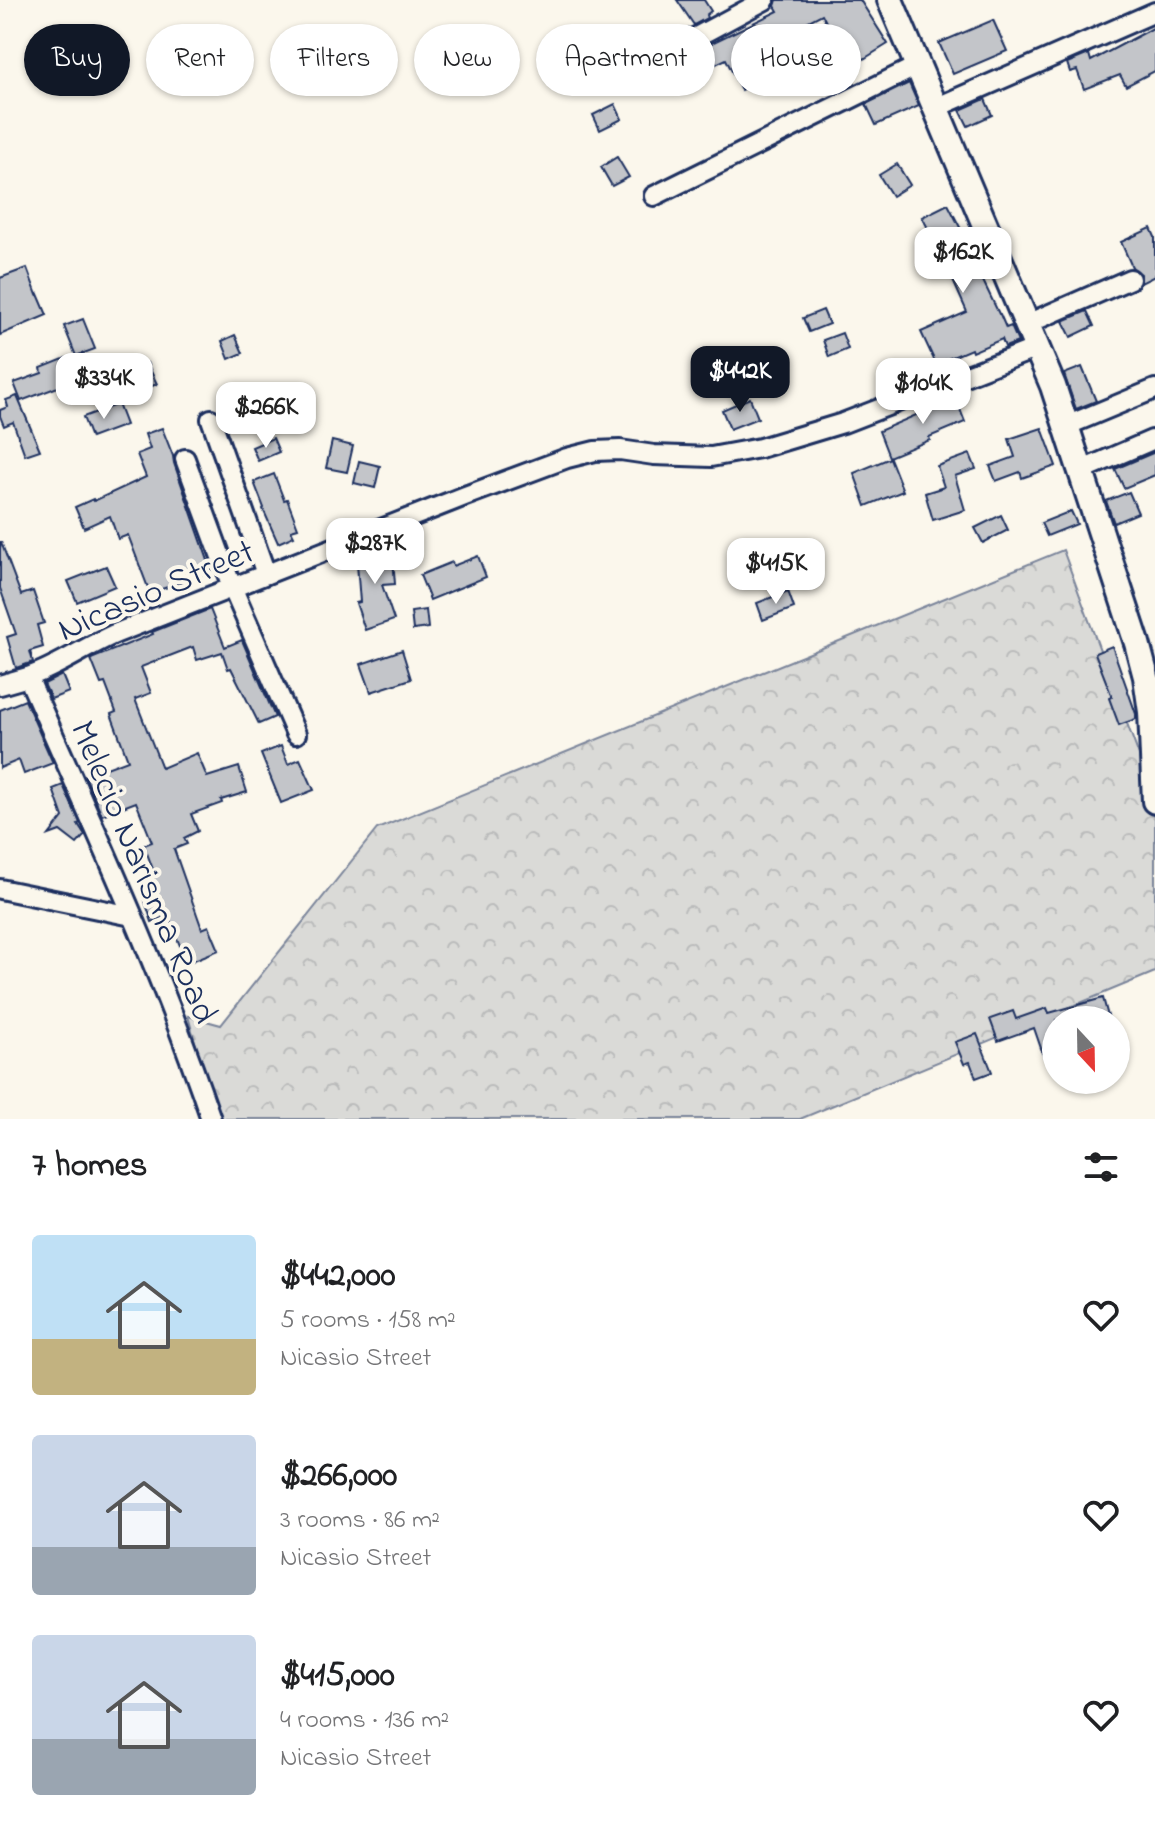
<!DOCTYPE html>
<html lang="en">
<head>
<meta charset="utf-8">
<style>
  :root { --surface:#fff; --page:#f2f2f2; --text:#202124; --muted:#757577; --accent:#111827 }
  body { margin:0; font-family:"Indie Flower",sans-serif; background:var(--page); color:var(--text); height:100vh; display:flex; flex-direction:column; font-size:30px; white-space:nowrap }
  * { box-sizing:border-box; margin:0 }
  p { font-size:26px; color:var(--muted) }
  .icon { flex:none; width:44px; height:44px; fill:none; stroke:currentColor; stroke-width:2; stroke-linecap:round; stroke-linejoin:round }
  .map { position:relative; height:1119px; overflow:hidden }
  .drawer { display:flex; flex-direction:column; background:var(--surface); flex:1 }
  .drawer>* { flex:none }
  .guide { position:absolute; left:24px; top:24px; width:1108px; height:72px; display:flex; gap:16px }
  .needle { width:52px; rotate:158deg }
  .controls { position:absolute; left:1042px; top:1006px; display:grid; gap:16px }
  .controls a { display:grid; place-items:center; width:88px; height:88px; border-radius:50%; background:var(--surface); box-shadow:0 2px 6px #0004; font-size:40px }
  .price { position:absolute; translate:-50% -68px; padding:0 18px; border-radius:16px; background:#fff; color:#222; font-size:26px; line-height:52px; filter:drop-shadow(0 2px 4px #0008) }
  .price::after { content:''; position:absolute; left:50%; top:48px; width:24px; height:18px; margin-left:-12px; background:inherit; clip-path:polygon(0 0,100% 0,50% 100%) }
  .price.active { background:var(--accent); color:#fff }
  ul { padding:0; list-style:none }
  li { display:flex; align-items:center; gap:24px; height:200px; padding:0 32px }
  li span { display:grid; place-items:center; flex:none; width:224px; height:160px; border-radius:8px; color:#555 }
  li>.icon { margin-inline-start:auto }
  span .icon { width:96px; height:96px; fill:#fffc; stroke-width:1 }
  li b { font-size:34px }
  h2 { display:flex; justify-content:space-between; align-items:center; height:96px; padding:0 32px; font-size:34px }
  .pill { padding:0 28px; border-radius:36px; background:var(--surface); box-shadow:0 2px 6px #0004; font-size:28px; line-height:72px }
  .pill.active { background:var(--accent); color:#fff }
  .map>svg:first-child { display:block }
  .forest { fill:url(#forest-crowns); stroke:#7a849a; stroke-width:2 }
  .building { fill:#c3c5c9; stroke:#1b2f5e; stroke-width:2 }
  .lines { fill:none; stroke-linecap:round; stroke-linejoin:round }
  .street-casing { stroke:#1b2f5e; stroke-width:24 }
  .secondary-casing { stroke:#1b2f5e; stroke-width:30 }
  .street { stroke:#fbf7ec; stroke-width:18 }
  .secondary { stroke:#fbf7ec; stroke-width:24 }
  .labels { text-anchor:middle; stroke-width:8; stroke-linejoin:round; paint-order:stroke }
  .street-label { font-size:36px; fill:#1b2f5e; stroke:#fbf7ec }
</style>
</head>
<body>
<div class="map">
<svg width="1155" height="1119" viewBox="0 0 1155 1119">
  <defs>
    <pattern id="forest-crowns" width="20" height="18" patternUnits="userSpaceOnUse" patternTransform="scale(2)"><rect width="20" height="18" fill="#dadad7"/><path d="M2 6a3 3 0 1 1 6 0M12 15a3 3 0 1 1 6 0" fill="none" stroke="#babbbb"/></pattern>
  </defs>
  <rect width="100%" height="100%" fill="#fbf7ec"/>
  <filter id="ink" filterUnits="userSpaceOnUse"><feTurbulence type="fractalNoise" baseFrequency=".0125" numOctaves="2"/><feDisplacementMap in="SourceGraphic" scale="16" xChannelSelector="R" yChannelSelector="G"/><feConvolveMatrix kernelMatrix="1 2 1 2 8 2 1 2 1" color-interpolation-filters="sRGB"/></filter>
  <g filter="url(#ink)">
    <path class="forest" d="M1063,550L1155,799V972L800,1119H216L188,1016L221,1025L377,829Z"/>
    <g class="building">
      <path d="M677,0H704L711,11L706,15L707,18L694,25Z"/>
      <path d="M777,0H860L888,44L854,65L858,73L841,81L824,48L836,42L822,14L778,37L784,48L748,65L757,82L741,90L726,59L706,69L697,50L778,11L775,6Z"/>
      <path d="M993,20L1007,51L953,74L939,43Z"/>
      <path d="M1155,27V71L1126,86L1120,75L1084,89L1077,70L1070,72L1067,63L1089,54L1091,61Z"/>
      <path d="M592,42L600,62L582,69L574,49Z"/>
      <path d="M909,83L919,106L876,125L866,104Z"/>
      <path d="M985,99L992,115L968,126L960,110Z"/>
      <path d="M615,104L622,119L600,130L593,115Z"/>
      <path d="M617,157L629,177L612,186L601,167Z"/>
      <path d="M897,164L910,185L892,196L879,175Z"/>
      <path d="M948,204L965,237L972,233L981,254L972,258L999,314H1000L1006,328L1011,326L1018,342L1005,347L1002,339L972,352L971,349L936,364L921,332L967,312L939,249L922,217Z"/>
      <path d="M1151,228L1155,237V276L1141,283V274L1132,267L1121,242Z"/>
      <path d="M27,268L37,295L38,294L47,315L0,335V278Z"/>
      <path d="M823,310L829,324L809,332L803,318Z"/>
      <path d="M1087,311L1094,326L1071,337L1063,321Z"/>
      <path d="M83,319L95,349L76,356L64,326Z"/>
      <path d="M842,333L848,349L829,357L823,340Z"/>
      <path d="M235,335L243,353L229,359L222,341Z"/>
      <path d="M66,358L74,381L21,401L14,383L42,373L41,368Z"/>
      <path d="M147,363L157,384L138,392L129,372Z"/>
      <path d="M1082,367L1096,401L1076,409L1064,374Z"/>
      <path d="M954,394L965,422L929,437L930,440L889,457L879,431L921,413L919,407Z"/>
      <path d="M17,396L40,450L25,455L13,422L4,426L0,416V410L8,407L6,400Z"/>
      <path d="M750,398L758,418L730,429L722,410Z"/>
      <path d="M118,404L126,425L91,438L83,417Z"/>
      <path d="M162,428L173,456L174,463L212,572L150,593L128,535L118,539L110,516L84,528L75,507L93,499L94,501L146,477L137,454L150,449L145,434Z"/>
      <path d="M1042,428L1056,466L1022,478L1020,472L996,481L990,466L1015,457L1009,439Z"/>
      <path d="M273,438L279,452L258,461L252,447Z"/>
      <path d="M332,441L353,446L347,472L326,468Z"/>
      <path d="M1155,452V475L1124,488L1115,469Z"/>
      <path d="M970,454L976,469L955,476L965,510L933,520L925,493L944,487L937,466Z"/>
      <path d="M890,458L903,491L866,506L854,473Z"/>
      <path d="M359,461L380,466L375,488L354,483Z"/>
      <path d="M274,474L284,500L287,499L298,528L291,530L294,536L278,543L263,509L264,508L254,482Z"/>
      <path d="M1129,492L1138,513L1114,523L1106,501Z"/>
      <path d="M1071,511L1077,524L1047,536L1041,523Z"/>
      <path d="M1001,515L1008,530L983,543L975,528Z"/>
      <path d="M0,542H1L21,595L33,591L44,623L37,625L43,647L30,651L33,662L16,668L7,637L16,634L0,588Z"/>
      <path d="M392,545L395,584L382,585L394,620L365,630L356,603L360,602L357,564H364L363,549L369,547Z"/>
      <path d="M478,556L486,577L430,600L420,575L452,562L453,566Z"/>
      <path d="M106,566L115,586L77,602L68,581Z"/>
      <path d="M788,591L794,608L763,620L757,603Z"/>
      <path d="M210,609L225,647L242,640L275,717L259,724L231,668L228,669L222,652L197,660L193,647L190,648L141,667L151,693L135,699L162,768L197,753L207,777L239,767L247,792L221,800L222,803L191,814L198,831L184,838L187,844L174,849L202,929L209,926L219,950L187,963L168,916L152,922L143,895L144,894L139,881L155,875L144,845L152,842L136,802L102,815L85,776L128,760L111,714L116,712L105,683L101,684L91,659L153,634L152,632Z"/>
      <path d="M426,610L428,628L413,630L411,612Z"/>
      <path d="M1112,646L1136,714V719L1119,725L1109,698L1112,697L1095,653Z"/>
      <path d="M402,650L411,679L371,692L361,664Z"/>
      <path d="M62,675L69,692L51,699L44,684Z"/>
      <path d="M25,700L53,763L24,774L19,760L0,768V710Z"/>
      <path d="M281,746L288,764L300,759L314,790L281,803L261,754Z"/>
      <path d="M63,785L80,823L78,824L85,835L77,844L60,831L49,835L63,817L53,789Z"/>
      <path d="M1103,998L1109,1020H1056V1053L1044,1057L1034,1028L998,1041L990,1019L1013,1011L1016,1019L1047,1008L1049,1013Z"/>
      <path d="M977,1034L992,1072L976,1078L970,1062L964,1064L955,1042Z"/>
    </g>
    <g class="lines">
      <defs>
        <g id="street">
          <path d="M646,64L765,0"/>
          <path d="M935,108L1155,12"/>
          <path d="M654,196L917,66"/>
          <path d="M1027,324L1130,279"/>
          <path d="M211,419L266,574"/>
          <path d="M1066,426L1155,389"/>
          <path d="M185,459L232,587L296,734"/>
          <path d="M1080,471L1152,440"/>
          <path d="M28,677C60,666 86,646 117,633L465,496L567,458L595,451L620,450L654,455L711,457L760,448L843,423L1037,348"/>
          <path d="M0,685L28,677C92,823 160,968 211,1119"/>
          <path d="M0,889L132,916"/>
        </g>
        <path id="secondary" d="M890,0L1053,386L1137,643L1146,677L1151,712L1155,801"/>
      </defs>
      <use href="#street" class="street-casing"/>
      <use href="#secondary" class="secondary-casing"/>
      <use href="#street" class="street"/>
      <use href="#secondary" class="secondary"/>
    </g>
  </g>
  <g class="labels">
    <g class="street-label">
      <text transform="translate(155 588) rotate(-23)" y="13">Nicasio Street</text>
      <text transform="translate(146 871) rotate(67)" y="13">Melecio Narisma Road</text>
    </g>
  </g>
</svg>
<div class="controls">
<a><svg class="needle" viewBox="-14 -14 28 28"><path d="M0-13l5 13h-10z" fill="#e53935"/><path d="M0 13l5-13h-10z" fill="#757577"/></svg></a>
</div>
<b class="price" style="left:963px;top:295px">$162K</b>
<b class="price active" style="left:740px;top:414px">$442K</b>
<b class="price" style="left:104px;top:421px">$334K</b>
<b class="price" style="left:923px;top:426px">$104K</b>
<b class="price" style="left:266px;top:450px">$266K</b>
<b class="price" style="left:375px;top:586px">$287K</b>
<b class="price" style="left:776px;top:606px">$415K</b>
<div class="guide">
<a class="pill active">Buy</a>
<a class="pill">Rent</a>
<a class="pill">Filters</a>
<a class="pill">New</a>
<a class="pill">Apartment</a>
<a class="pill">House</a>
</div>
</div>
<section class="drawer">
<h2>7 homes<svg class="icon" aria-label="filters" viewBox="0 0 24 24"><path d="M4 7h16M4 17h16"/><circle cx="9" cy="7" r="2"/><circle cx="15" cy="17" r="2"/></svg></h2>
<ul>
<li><span style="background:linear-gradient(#bfe0f5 65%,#c2b280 0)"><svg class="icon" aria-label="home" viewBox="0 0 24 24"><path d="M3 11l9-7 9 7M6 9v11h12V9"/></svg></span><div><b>$442,000</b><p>5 rooms · 158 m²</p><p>Nicasio Street</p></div><svg class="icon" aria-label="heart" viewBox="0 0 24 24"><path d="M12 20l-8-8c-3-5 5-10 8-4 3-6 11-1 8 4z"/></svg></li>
<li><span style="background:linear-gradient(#c9d6e8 70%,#9aa5b1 0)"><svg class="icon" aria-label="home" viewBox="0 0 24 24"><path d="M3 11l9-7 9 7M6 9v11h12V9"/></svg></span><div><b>$266,000</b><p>3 rooms · 86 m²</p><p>Nicasio Street</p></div><svg class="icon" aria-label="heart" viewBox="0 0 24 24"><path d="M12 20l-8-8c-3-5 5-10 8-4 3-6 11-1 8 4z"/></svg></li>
<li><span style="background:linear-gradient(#c9d6e8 65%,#9aa5b1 0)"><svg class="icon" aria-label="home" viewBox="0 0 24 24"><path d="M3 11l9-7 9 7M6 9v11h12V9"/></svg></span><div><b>$415,000</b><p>4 rooms · 136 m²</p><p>Nicasio Street</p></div><svg class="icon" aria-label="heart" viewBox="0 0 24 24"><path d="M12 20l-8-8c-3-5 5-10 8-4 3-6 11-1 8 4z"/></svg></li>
</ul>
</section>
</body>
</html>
